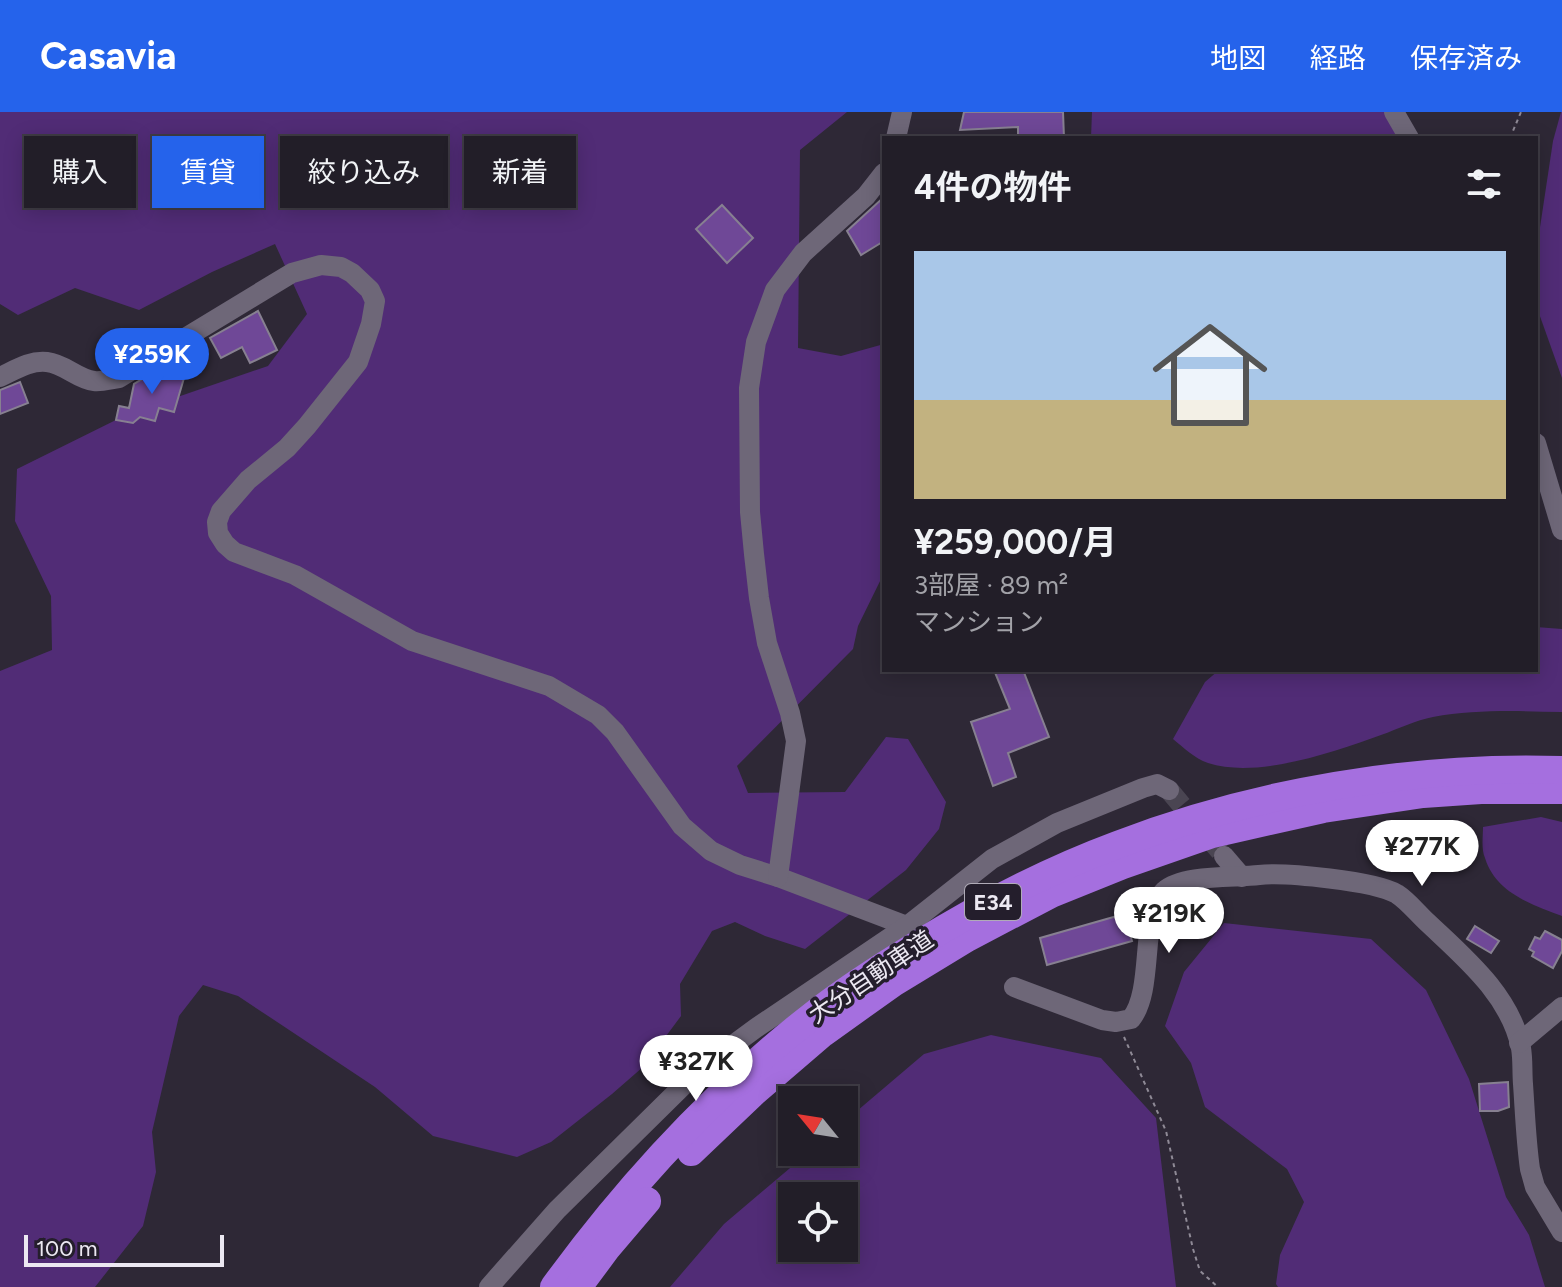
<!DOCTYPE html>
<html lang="ja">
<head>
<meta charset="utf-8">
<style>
  :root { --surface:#221e28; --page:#2e2b34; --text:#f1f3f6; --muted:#a2a2a8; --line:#3f3c45; --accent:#2563eb }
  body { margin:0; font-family:Figtree,"Noto Sans JP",sans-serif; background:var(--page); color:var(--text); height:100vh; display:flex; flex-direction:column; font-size:30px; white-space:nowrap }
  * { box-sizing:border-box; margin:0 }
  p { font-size:26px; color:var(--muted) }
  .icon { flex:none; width:44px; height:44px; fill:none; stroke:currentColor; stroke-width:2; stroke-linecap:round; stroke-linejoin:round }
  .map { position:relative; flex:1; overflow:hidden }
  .drawer { position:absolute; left:882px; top:24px; width:656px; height:536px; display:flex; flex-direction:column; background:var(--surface); border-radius:0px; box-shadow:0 4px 20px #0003,0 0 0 2px var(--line) }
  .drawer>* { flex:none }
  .guide { position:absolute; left:24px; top:24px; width:738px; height:72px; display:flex; gap:16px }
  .needle { width:52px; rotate:300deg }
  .buttons { position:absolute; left:778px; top:974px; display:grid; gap:16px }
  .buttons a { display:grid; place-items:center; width:80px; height:80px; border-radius:0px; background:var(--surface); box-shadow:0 4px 20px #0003,0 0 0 2px var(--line); font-size:40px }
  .scale { position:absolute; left:24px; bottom:20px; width:200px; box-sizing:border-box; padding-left:8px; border:4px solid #ece8f2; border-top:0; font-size:22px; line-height:28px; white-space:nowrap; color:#ece8f2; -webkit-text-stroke:6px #241e2c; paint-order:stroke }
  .price { position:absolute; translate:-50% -68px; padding:0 18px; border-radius:28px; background:#fff; color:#222; font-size:26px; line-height:52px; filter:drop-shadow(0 2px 4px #0008) }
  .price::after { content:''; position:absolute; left:50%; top:48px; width:24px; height:18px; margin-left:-12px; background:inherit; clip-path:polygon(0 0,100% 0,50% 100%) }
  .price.on { background:var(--accent); color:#fff }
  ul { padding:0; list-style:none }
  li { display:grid; align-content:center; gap:16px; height:424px; padding:0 32px }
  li+li { border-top:2px solid var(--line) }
  li span { display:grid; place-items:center; height:248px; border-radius:0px; color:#555 }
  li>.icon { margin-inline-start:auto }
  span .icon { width:144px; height:144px; fill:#fffc; stroke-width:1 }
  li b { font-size:34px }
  h2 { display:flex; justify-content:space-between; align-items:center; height:96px; padding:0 32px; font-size:34px }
  .chip { padding:0 28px; border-radius:0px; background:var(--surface); box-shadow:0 4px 20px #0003,0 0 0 2px var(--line); font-size:28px; line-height:72px }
  .chip.on { background:var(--accent); color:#fff }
  header { display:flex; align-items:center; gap:48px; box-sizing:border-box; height:112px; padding:0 40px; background:var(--accent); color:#fff }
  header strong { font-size:38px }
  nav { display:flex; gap:44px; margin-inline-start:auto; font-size:28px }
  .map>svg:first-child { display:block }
  .green { fill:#512c76; fill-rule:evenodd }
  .building { fill:#6f4897; stroke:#878091; stroke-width:2 }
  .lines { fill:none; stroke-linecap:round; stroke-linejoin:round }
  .minor-tunnel { stroke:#4a4552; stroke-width:20; stroke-dasharray:20 10; stroke-linecap:butt }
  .path { stroke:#8f8a96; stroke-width:2; stroke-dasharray:4 4; stroke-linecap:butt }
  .minor { stroke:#6e6778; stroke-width:20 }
  .highway { stroke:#a56fdf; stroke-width:28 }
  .labels { text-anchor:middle; stroke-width:7; stroke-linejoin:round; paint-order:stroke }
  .shield { fill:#241e2c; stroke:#b0abb7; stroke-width:2 }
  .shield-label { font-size:22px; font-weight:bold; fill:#ece8f2 }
  .street-label { font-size:24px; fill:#ece8f2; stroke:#241e2c }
</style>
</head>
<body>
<header>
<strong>Casavia</strong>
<nav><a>地図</a><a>経路</a><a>保存済み</a></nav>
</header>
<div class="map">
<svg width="1562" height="1175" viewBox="0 0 1562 1175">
  <rect width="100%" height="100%" fill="#2e2836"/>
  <g class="green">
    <path d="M0,0H847L800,38L798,236L841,244L884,232V461L858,514L853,537L737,654L748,681L845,680L886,625L908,627L946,690L939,717L906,758L805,837L765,824L735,810L712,819L680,872L681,904L643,955L612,982L551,1030L517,1045L433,1024L375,975L238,884L203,873L179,904L152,1020L156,1060L143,1114L95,1175H0V559L52,538L51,484L15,409L17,357L128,302L268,254L307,202L275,132L212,160L139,198L75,176L18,203L0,192Z"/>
    <path d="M1092,0H1401L1394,26H1091Z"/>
    <path d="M1561,0H1562V266L1536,193V149L1539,122L1553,29Z"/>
    <path d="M1536,515L1562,517V600C1519,599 1476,597 1433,605C1416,608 1398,617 1381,623C1334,640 1257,667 1208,651C1194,646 1184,636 1173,627L1205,570L1219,558H1536Z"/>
    <path d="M1541,705L1562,710V804C1531,792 1496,781 1485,746C1481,737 1483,724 1483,715Z"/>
    <path d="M1224,811L1371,827L1426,878L1469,967L1506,1085L1529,1123L1545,1175H1278L1276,1172L1280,1143L1304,1090L1287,1057L1205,995L1191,951L1165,914L1184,860Z"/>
    <path d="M991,923L1101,946L1156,1006L1176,1175H670L724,1112L809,1040H844V1010L924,942ZM792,1084H844V1136H792Z"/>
  </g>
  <g class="building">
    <path d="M964,0H1063L1064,26H1018V15L960,18Z"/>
    <path d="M884,85V129L861,143L847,119Z"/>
    <path d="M722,93L753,126L727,151L696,117Z"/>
    <path d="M258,199L277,238L250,251L242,235L221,246L210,226Z"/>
    <path d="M169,251L172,254L165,261L184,266L174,300L159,296L155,309L140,305L133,311L116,308L119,294L129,296L134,272Z"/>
    <path d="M20,270L28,291L0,302V278Z"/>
    <path d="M994,558H1023L1049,625L1008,641L1016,665L993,674L971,610L1010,597Z"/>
    <path d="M1124,802L1132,829L1047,853L1040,826Z"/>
    <path d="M1475,814L1499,829L1491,841L1467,827Z"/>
    <path d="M1545,819L1562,828V839L1553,856L1532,844L1534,840L1529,837L1535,825L1540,827Z"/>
    <path d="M1508,970L1509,995L1498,999H1480L1479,972Z"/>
  </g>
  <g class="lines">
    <path class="minor-tunnel" d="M1169,678L1224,744"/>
    <g class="path">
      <path d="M1510,26L1521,0"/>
      <path d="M1124,925L1166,1019L1193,1137L1200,1159L1218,1175"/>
    </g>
    <g class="minor">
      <path d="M1394,0L1409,26"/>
      <path d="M896,26L902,0"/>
      <path d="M0,265C15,258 30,248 47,250C65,252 77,267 94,269C102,270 111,267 119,266L292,161L321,153L341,155L352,161L370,178L375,189L371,212L358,250L307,314L287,336L248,368L221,399L217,410L218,421L225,432L234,440L295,463L412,529L549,574L598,603L615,620L682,714L711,739L740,753L778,765L907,814"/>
      <path d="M1536,331L1562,418"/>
      <path d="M1224,744L1242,765"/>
      <path d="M778,765L796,629L790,601L767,531L759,486L754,442L750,400L749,276L756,230L775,178L803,141L866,84L884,61"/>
      <path d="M1014,875L1102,908L1116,910L1131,907C1155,878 1139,802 1164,779C1183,762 1234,766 1259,763C1285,760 1375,769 1397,782C1408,789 1418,802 1428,811C1465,846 1510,883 1521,936C1523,947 1522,960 1523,972C1525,1000 1526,1029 1530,1057L1535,1075L1562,1120"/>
      <path d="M1519,931L1562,895"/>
      <path d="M489,1175L557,1098L699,958L756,916L907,814L992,747L1057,711L1143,676L1157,672L1169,678"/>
    </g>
    <g class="highway">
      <path d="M691,1040L752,982L823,921L893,871L967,826L1051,782L1123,753L1212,722L1323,697L1423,682L1481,678H1562"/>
      <path d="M554,1175C627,1075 713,981 812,904C845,878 881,855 917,833C980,794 1047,759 1117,733C1255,680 1414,653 1562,658"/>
      <path d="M578,1175L607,1136L647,1089"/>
    </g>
  </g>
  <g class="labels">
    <rect class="shield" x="965" y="772" width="56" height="36" rx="6"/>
    <g class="shield-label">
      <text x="993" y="798">E34</text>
    </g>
    <g class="street-label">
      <text transform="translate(871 865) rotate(-34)" y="8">大分自動車道</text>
    </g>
  </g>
</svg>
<div class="buttons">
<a><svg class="needle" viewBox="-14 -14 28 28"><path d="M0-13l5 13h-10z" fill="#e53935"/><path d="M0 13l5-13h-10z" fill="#a2a2a8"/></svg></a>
<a><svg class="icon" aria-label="locate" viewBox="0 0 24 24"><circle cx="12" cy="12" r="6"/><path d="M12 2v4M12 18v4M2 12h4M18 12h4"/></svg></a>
</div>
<div class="scale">100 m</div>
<b class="price on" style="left:152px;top:284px">¥259K</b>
<b class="price" style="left:1422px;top:776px">¥277K</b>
<b class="price" style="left:1169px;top:843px">¥219K</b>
<b class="price" style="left:696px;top:991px">¥327K</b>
<div class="guide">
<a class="chip">購入</a>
<a class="chip on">賃貸</a>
<a class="chip">絞り込み</a>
<a class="chip">新着</a>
</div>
<section class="drawer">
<h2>4件の物件<svg class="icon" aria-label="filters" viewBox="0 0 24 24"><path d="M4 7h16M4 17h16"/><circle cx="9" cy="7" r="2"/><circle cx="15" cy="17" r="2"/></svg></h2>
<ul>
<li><span style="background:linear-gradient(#a9c7e8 60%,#c2b280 0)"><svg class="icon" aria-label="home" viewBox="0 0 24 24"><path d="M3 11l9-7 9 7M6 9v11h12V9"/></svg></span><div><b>¥259,000/月</b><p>3部屋 · 89 m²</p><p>マンション</p></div></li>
</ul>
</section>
</div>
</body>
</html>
